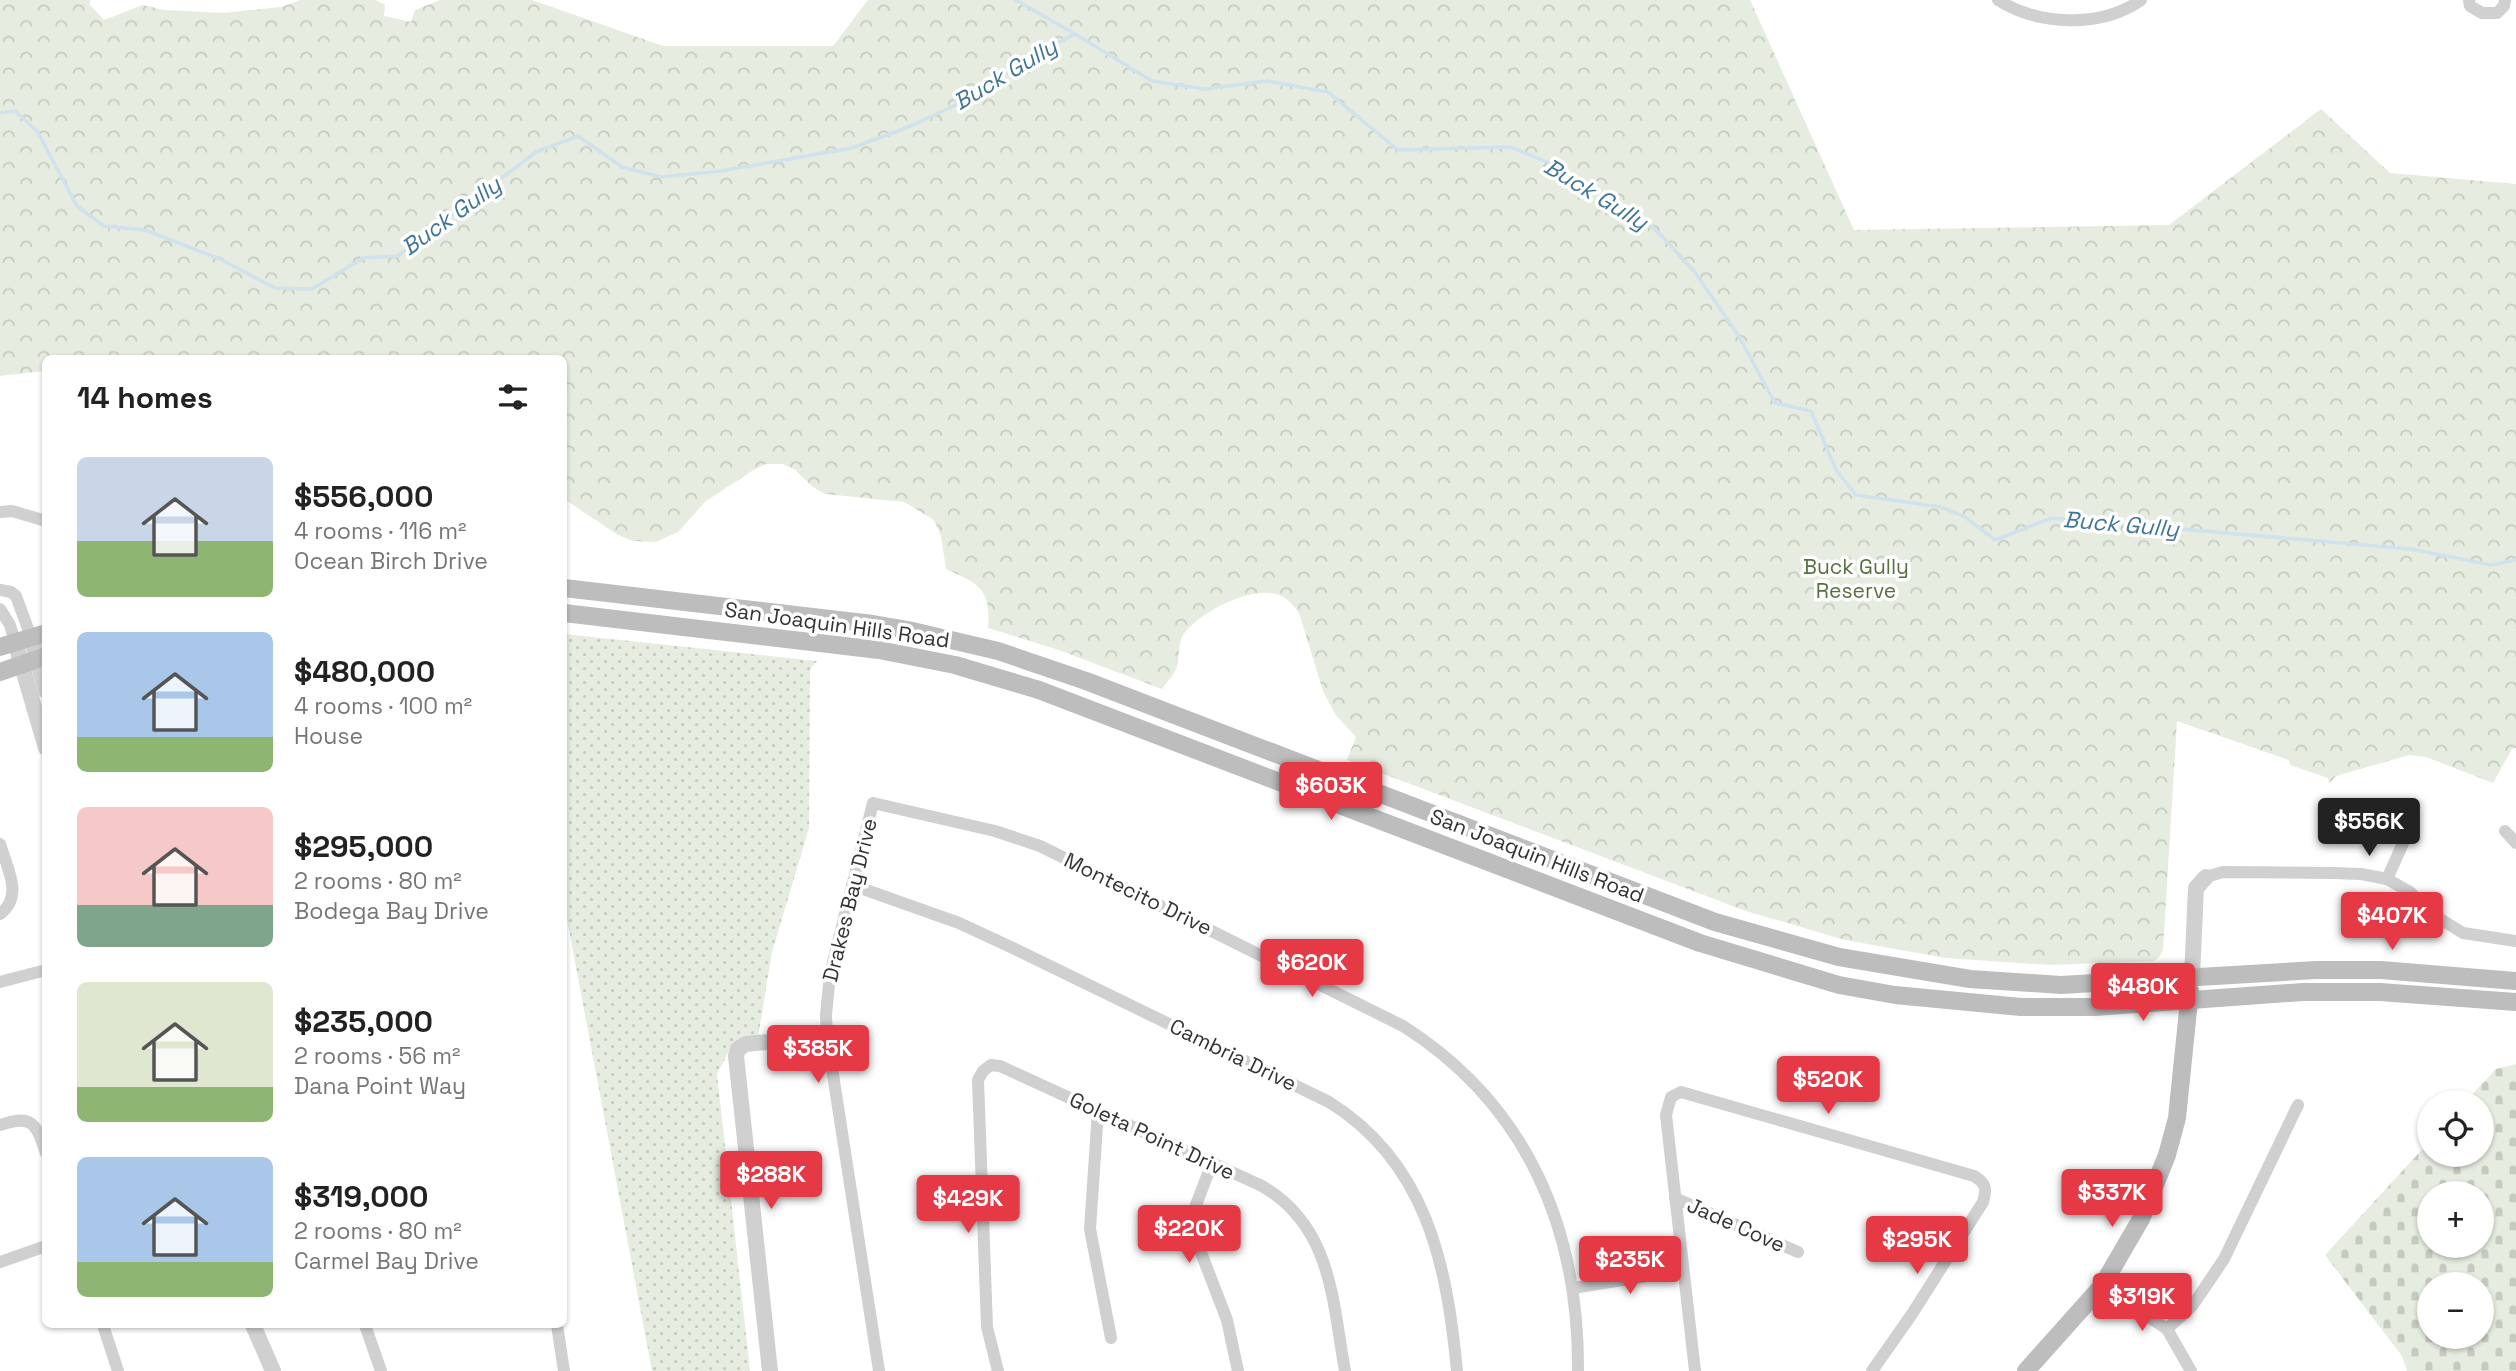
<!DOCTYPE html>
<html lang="en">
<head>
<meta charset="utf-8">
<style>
  :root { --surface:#fff; --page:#f6f6f6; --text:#222; --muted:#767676; --accent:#e63946 }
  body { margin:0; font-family:"Space Grotesk",sans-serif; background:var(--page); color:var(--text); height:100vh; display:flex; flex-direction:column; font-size:26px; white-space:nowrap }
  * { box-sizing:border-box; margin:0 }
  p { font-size:23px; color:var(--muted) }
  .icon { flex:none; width:38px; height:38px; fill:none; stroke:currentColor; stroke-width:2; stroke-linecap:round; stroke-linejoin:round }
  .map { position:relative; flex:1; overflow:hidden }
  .sheet { position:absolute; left:42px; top:355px; width:525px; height:973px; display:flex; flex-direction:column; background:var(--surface); border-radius:10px; box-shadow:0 2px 5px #0004 }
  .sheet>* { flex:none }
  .controls { position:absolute; left:2417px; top:1090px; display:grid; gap:14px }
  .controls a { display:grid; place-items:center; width:77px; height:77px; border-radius:50%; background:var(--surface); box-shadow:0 2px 5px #0004; font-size:35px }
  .price { position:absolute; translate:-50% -60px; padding:0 16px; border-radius:7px; background:var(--accent); color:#fff; font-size:23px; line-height:46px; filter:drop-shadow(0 2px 4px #0008) }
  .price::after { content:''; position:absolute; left:50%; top:42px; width:21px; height:16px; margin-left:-10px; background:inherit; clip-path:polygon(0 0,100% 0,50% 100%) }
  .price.current { background:#222; color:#fff }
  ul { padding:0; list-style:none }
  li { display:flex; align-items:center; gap:21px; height:175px; padding:0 35px }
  li span { display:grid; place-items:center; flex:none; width:196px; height:140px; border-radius:10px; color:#555 }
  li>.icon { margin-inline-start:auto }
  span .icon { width:84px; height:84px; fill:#fffc; stroke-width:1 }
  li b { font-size:30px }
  h2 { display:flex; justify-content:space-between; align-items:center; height:84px; padding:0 35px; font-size:30px }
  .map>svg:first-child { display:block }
  .grass { fill:url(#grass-dots) }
  .forest { fill:url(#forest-crowns) }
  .cemetery { fill:url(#cemetery-stones); fill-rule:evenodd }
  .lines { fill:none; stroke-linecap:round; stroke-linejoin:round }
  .stream { stroke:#cfe2ee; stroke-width:3.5 }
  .minor { stroke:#d0d0d0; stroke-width:12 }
  .tertiary { stroke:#d0d0d0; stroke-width:16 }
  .secondary { stroke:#bdbdbd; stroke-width:18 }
  .labels { text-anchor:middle; stroke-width:7; stroke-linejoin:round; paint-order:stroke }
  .park-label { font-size:21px; fill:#56703f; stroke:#fff }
  .street-label { font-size:21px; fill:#333; stroke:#fff }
  .water-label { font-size:23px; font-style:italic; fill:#3f7597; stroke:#fff }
</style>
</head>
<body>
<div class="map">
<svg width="2516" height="1371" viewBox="0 0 2516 1371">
  <defs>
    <pattern id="grass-dots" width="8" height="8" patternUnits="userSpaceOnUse" patternTransform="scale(1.75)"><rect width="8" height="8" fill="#e6ecdf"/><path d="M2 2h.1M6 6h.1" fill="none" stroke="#c6cbc0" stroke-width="1.8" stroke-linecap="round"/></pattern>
    <pattern id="forest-crowns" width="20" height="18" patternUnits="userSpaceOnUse" patternTransform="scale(1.75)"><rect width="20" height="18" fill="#e6ecdf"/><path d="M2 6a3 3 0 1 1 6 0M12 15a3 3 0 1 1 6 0" fill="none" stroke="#c6cbc0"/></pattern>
    <pattern id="cemetery-stones" width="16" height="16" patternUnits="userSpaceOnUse" patternTransform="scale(1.75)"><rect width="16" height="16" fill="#e6ecdf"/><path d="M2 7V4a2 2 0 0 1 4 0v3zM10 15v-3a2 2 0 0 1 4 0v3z" fill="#c6cbc0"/></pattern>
  </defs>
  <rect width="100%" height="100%" fill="#fff"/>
  <path class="grass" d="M564,634L817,661L810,669L809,828L772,952L758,1037L733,1043L717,1074L750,1371H652L564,903Z"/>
  <path class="forest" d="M0,0H90V5L104,20L143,5L164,10L223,13L281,7L301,0H375L385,5L384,16L411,22L415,10L440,0H532L663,46H833L868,0H1750L1854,230L2169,225L2321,109L2390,173L2516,184V748L2512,749L2493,783L2426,757L2409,755L2336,776L2329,784L2328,778L2290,765L2289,760L2177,721L2163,949L2160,956L2154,961L2049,965L1946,958L1845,940L1746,911L1347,760L1356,737L1335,714L1323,691L1299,613C1293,605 1288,598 1279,595C1252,585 1199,612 1183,635C1178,643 1180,657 1177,666C1175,674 1167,682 1162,689L1056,649L988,628C991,588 979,584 946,569L941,536L934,520L904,502L825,494L813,487L794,469L783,464H766L755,469L706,501L678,532L656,542L633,541L618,535L564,499V359H46L45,371L0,376Z"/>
  <path class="cemetery" d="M2516,1064V1371H2407L2402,1356L2325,1255L2429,1142V1155H2482V1102H2465L2496,1069ZM2429,1194H2482V1246H2429ZM2429,1284H2482V1337H2429Z"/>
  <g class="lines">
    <g class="stream">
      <path d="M1016,0L1075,34"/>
      <path d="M0,113L15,111L37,131L77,206L104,226L145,230L220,259L275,288L312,289L363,258L398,256L536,152L578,136L622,167L661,177L721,171L852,148L911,126L960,103L1035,54L1075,34L1152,81L1205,89L1267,81L1328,92L1398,150L1510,147L1552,164L1654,228L1694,271L1738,335L1775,403L1811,411L1836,470L1856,495L1941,507L1965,517L1995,540L2052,518L2411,549L2491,565L2516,560"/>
    </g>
    <g class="minor">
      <path d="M1998,0C2039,26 2101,28 2141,0"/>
      <path d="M2469,0L2470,6L2482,13H2497L2504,6L2505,0"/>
      <path d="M0,512L12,511L46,521"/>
      <path d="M0,590L11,592L16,596L31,637"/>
      <path d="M0,609L10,625L15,642"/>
      <path d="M2505,831L2516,843"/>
      <path d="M0,844C7,868 24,896 0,914"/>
      <path d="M2206,877L2223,872L2333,873L2361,874L2387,879L2410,892L2429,912L2463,933L2516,941"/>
      <path d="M2387,879L2408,832"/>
      <path d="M852,885L959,923L1015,949L1329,1102C1426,1162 1447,1264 1457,1371"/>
      <path d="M0,982L46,970"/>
      <path d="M1098,1111L1090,1229L1111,1338"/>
      <path d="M0,1125C32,1114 36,1123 46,1153"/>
      <path d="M1212,1163L1196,1205V1232L1200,1250L1227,1320L1238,1371"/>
      <path d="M1675,1198L1798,1252"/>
      <path d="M0,1262L46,1246"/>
      <path d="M2102,1286L2167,1329L2191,1371"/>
      <path d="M1573,1288L1683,1270"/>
      <path d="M103,1325L118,1371"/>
      <path d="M365,1325L381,1371"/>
      <path d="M557,1325L564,1371"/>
      <path d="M2167,1329L2193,1305L2224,1259L2298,1105"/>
      <path d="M879,1371L827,1036L826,1015L830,974L873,803L995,831L1040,846L1403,1026C1526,1104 1579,1227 1578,1371"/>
      <path d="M998,1371L987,1327L978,1080L983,1071L991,1065L1000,1066L1262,1186C1332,1227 1332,1299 1345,1371"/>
      <path d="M1695,1371L1666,1115L1671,1097L1681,1092L1974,1176C1986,1183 1987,1189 1983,1202L1912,1314L1872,1371"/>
    </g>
    <g class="tertiary">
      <path d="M31,637L46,691"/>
      <path d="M15,642L46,748"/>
      <path d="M2192,977L2196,888L2206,877"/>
      <path d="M253,1325L273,1371"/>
      <path d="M770,1371L736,1056L738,1049L746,1044L827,1036"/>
    </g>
    <g class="secondary">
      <path d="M564,588L873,624L908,630L998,651L1086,681L1715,922L1839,957L1970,979L2061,985L2316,970H2381L2516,981"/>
      <path d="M564,613L879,650L955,665L1039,690L1700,943L1839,985L1895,995L2021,1007H2095L2303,992H2380L2516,1002"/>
      <path d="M0,647L46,633"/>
      <path d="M0,672L46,656"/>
      <path d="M2026,1371L2102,1286L2141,1219L2167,1155L2177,1118L2190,991"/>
    </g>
  </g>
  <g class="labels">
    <g class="park-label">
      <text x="1856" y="574">Buck Gully<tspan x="1856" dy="24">Reserve</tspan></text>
    </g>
    <g class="street-label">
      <text transform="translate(837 625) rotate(8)" y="7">San Joaquin Hills Road</text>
      <text transform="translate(1537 856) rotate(21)" y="7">San Joaquin Hills Road</text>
      <text transform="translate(1138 894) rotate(26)" y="7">Montecito Drive</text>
      <text transform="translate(850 900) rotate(-76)" y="7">Drakes Bay Drive</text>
      <text transform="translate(1233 1055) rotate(26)" y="7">Cambria Drive</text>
      <text transform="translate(1152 1136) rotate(25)" y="7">Goleta Point Drive</text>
      <text transform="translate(1736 1225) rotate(24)" y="7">Jade Cove</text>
    </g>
    <g class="water-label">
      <text transform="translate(1005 74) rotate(-31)" y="8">Buck Gully</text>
      <text transform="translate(1596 194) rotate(31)" y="8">Buck Gully</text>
      <text transform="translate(451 216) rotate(-36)" y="8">Buck Gully</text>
      <text transform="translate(2121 524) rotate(5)" y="8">Buck Gully</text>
    </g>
  </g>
</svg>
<div class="controls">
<a><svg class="icon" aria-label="locate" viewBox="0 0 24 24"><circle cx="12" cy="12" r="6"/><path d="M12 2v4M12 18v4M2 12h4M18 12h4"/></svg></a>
<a>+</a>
<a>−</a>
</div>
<b class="price" style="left:1331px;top:822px">$603K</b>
<b class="price current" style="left:2369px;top:858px">$556K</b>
<b class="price" style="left:2392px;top:952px">$407K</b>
<b class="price" style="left:1312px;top:999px">$620K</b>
<b class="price" style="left:2143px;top:1023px">$480K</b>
<b class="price" style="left:818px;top:1085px">$385K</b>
<b class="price" style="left:1828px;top:1116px">$520K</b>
<b class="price" style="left:771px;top:1211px">$288K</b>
<b class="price" style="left:2112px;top:1229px">$337K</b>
<b class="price" style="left:968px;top:1235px">$429K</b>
<b class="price" style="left:1189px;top:1265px">$220K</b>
<b class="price" style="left:1917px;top:1276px">$295K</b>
<b class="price" style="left:1630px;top:1296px">$235K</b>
<b class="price" style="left:2142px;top:1333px">$319K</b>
<section class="sheet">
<h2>14 homes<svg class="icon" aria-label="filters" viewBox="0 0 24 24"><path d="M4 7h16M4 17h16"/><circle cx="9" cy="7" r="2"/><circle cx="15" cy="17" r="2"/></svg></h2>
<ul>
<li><span style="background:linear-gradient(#c9d6e8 60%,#8fb573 0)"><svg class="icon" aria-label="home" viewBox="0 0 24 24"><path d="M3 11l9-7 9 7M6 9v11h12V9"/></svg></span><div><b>$556,000</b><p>4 rooms · 116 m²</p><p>Ocean Birch Drive</p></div></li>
<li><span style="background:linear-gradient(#a9c7e8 75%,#8fb573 0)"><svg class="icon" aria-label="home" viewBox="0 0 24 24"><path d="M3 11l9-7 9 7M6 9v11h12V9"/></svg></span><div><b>$480,000</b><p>4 rooms · 100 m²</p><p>House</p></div></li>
<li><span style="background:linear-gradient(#f6c9c9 70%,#7fa58c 0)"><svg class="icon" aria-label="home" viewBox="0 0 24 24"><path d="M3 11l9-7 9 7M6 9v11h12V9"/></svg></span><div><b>$295,000</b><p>2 rooms · 80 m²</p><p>Bodega Bay Drive</p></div></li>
<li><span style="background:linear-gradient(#dfe7d0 75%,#8fb573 0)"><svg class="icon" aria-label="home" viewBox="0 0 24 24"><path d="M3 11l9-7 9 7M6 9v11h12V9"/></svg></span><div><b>$235,000</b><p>2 rooms · 56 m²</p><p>Dana Point Way</p></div></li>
<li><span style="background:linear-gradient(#a9c7e8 75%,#8fb573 0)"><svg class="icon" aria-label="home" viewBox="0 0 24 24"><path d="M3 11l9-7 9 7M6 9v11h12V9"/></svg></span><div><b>$319,000</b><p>2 rooms · 80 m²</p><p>Carmel Bay Drive</p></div></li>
</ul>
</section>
</div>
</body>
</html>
